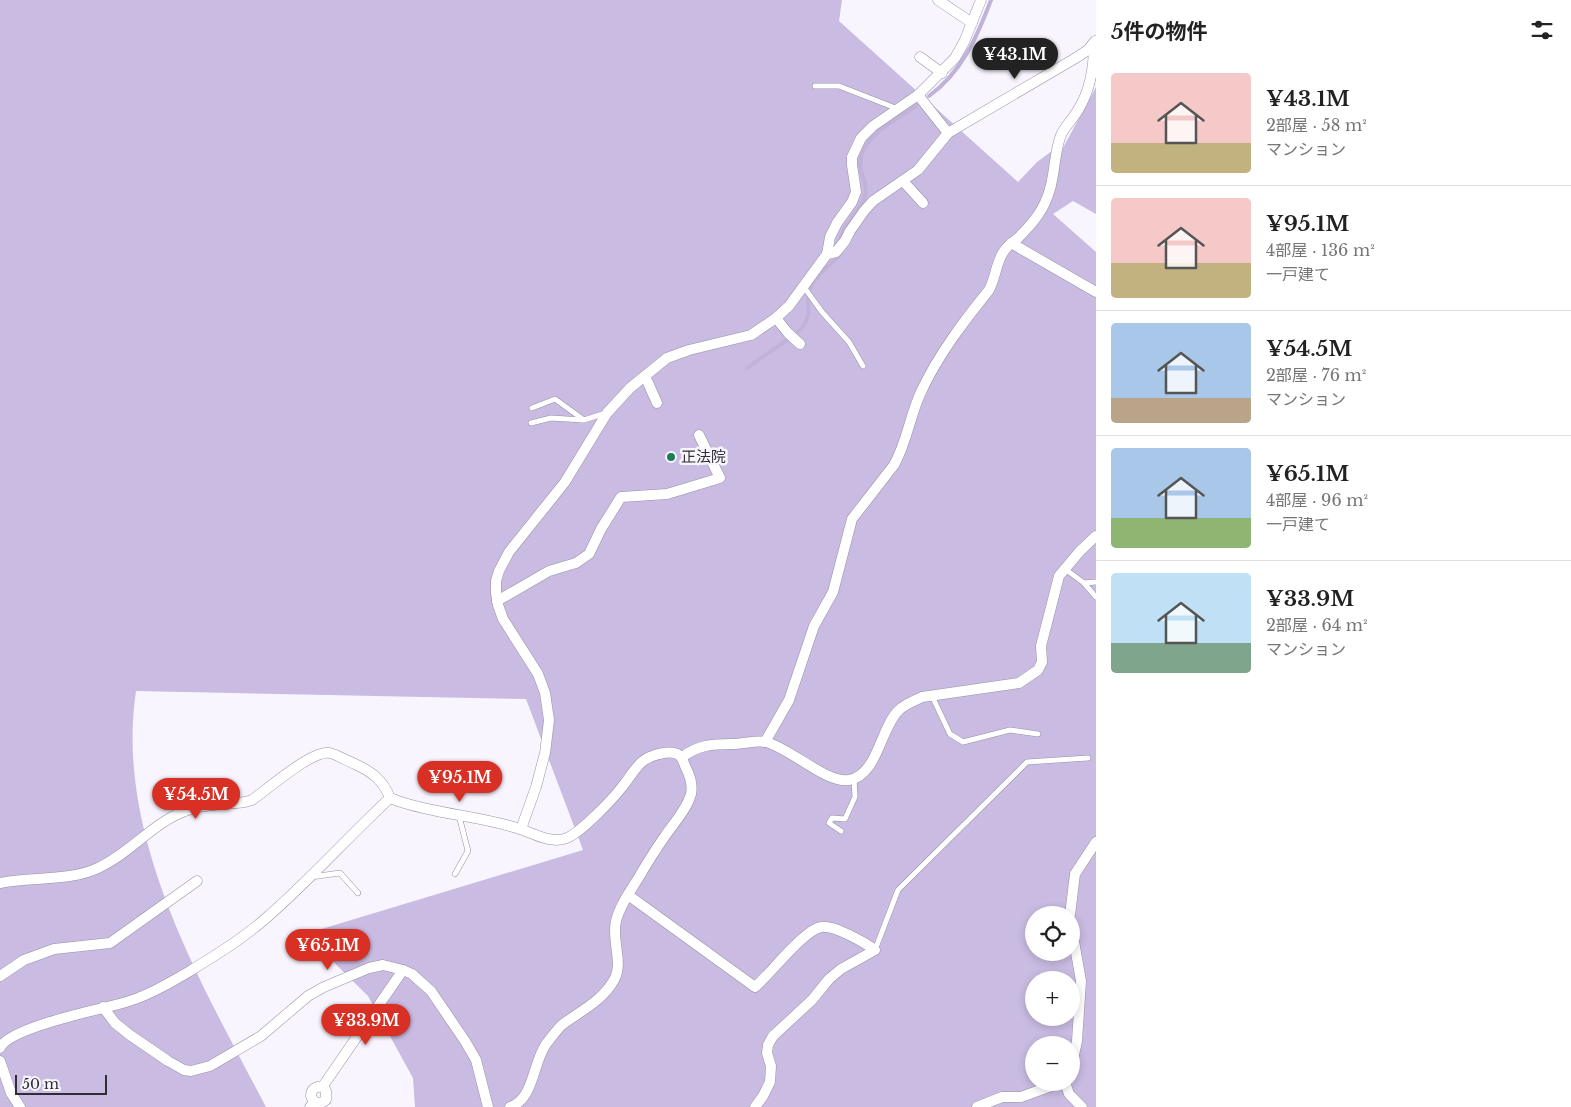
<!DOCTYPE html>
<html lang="ja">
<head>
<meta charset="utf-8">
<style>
  :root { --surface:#fff; --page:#f6f6f6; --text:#222; --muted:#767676; --line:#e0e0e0; --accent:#d93025 }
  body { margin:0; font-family:"Libre Baskerville","Noto Sans JP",serif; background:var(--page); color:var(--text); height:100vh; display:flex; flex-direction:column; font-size:19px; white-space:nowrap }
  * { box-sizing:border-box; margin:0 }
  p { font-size:16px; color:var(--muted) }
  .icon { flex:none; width:28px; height:28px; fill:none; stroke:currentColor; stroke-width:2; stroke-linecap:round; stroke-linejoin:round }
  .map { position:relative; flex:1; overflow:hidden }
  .details { display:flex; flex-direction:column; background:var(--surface); width:475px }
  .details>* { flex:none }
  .controls { position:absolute; left:1025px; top:906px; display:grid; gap:10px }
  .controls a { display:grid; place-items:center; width:55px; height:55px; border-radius:50%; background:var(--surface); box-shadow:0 2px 8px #0003; font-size:25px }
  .scale { position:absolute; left:15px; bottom:12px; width:92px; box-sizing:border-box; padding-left:5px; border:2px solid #302d35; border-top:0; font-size:14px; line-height:18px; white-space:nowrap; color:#302d35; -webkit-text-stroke:4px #f8f5fe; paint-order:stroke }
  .price { position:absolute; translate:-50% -42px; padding:0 11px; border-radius:18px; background:var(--accent); color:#fff; font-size:16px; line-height:32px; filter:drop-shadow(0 1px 2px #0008) }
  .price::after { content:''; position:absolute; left:50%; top:30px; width:15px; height:11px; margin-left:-8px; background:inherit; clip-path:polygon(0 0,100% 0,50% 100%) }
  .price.current { background:#222; color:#fff }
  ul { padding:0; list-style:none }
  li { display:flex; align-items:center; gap:15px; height:125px; padding:0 15px }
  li+li { border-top:1px solid var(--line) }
  li span { display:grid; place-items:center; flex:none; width:140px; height:100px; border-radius:5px; color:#555 }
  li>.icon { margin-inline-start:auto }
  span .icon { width:60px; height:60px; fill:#fffc; stroke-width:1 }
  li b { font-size:21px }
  h2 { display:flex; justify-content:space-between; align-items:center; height:60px; padding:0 15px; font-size:21px }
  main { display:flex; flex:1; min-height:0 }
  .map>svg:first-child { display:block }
  .forest { fill:#c9bbe2; fill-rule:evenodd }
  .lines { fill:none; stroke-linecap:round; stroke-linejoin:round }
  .stream { stroke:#c1b2d9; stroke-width:4 }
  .lane-casing { stroke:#9891a4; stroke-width:6 }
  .street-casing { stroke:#9891a4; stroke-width:11 }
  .lane { stroke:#fff; stroke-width:5 }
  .street { stroke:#fff; stroke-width:10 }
  .poi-dot { fill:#1d7e56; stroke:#f8f5fe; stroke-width:2 }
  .labels { text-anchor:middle; stroke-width:5; stroke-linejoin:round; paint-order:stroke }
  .poi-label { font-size:15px; fill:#302d35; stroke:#f8f5fe; text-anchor:start }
</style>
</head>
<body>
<main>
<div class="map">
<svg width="1096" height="1107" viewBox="0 0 1096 1107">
  <rect width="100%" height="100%" fill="#f8f5fe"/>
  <path class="forest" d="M0,0H842L839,21L1018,182L1037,162L1064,142L1058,157L1096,87V214L1073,201L1053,214L1096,252V1107H415L413,1078L368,996L305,934L583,850L526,699L136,691C114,836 201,983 266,1107H0ZM1034,915H1071V952H1034ZM1034,980H1071V1018H1034ZM1034,1045H1071V1082H1034Z"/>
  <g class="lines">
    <g class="stream">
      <path d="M929,96C962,72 977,37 991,0"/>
      <path d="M839,242C843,225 858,214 864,199C870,184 861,179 860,165C860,136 896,120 916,106"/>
      <path d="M795,334C819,315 801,304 812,284C819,273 831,264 840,255L841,251"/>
      <path d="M747,368L787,340"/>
    </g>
    <defs>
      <g id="lane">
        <path d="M815,86H839L898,109"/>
        <path d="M804,287L822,312L849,342L863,366"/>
        <path d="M532,408L555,399L584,420L606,413"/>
        <path d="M531,423L551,418L583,420"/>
        <path d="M1065,569L1084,583L1096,582"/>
        <path d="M1084,583L1096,597"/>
        <path d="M932,696L950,734L963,742L1010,730L1038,734"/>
        <path d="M841,831L829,823L832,818L845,819L855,797L854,778"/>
        <path d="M455,874L468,851L459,816"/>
        <path d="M311,877L340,873L358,893"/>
        <path d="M875,950L898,890L1027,762L1088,758"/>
      </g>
      <g id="street">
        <path d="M938,0L972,23"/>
        <path d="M920,57L942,73"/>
        <path d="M918,95L948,133"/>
        <path d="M903,181L923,203"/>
        <path d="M1011,243L1096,292"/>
        <path d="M827,254L836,252L845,241L850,231L864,211L873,201L918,170L948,133L1074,59L1088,50L1095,41"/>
        <path d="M776,318L788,333L800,344"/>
        <path d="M645,376L657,403"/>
        <path d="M497,601L549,571L576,563L589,554L601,529L621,497L667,494L720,478L699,435"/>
        <path d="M765,742L789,700L814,626L833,592L852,519L894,465C907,442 910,415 921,392C938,355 964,321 989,290C996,277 996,262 1004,251C1008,245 1013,242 1018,238C1030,226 1041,214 1047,198C1056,177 1053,155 1061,135C1065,126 1073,119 1078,110C1090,91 1094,66 1094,44"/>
        <path d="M682,757C699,745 711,744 732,744C743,744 756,740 766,742C790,748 827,784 849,780C878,775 880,728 899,710C905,704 914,701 922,697L1019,683L1038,670L1042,662L1041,646L1059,576L1080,551L1096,536"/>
        <path d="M521,829L536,787L545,753L549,720L545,693L538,674L503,619L498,605L496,593V581L499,571L509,552L565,482L607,413L630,388L667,358L689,350L751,335L776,318L789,306L827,254L830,237L837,223L852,202L856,192L852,165V157L861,138L873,126L918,95L955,58L964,42L981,0"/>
        <path d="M0,883C30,877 71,881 98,868C131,853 154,821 188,810C206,803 226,805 245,802L252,800C268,789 313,749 330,753C338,755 347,761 355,764C372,772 383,780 390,798L398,801C439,815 483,816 523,830C536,835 553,844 567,838C582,831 611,801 622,787C629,779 635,767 643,761C651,755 671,749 679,755C683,758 684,764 686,768C690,776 693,785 691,794C687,809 674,823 665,836C656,849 647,863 639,877C631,890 620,905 616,921C611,941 624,962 614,980C602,1001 582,1010 563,1024C557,1029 551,1038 546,1044C532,1065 534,1099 510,1107"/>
        <path d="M628,895L755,987C771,973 804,930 821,927C834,925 864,942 875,950L841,969L829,979L812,1000L773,1036L768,1045L767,1053L771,1066L770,1082L763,1096L755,1107"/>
        <path d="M1070,915L1075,874L1096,842"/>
        <path d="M1071,924L1081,981L1077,1041L1071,1069"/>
        <path d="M0,976L24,960L54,949L110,943L197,881"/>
        <path d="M103,1007L115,1023L130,1035L168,1061L184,1070L191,1071L210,1066L261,1036L308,996L324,987L369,968L383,965L403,970L412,974L431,991L465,1041L476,1060L488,1107"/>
        <path d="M0,1048C8,1028 96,1010 119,1004C144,998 168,984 190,971C216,955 242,939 265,919C309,881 348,837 390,798"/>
        <path d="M0,1061L11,1093L20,1107"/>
        <path d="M1065,1082L1069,1094L1082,1107"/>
        <path d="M314,1102L321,1103L326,1100V1091L323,1086"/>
        <path d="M310,1107L314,1102L311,1096C311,1088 316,1087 323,1086L403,970"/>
        <path d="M977,1107L1002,1097H1021L1062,1082"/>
      </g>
    </defs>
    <use href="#lane" class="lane-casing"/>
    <use href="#street" class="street-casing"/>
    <use href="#lane" class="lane"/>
    <use href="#street" class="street"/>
  </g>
  <circle class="poi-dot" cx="671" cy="457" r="5"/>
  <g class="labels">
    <g class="poi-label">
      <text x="681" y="462">正法院</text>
    </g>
  </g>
</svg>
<div class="controls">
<a><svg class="icon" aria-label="locate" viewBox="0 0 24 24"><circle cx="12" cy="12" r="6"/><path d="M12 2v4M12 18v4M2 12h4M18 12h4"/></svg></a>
<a>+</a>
<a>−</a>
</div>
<div class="scale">50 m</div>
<b class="price current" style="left:1015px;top:80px">¥43.1M</b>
<b class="price" style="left:460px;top:803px">¥95.1M</b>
<b class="price" style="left:196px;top:820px">¥54.5M</b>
<b class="price" style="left:328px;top:971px">¥65.1M</b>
<b class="price" style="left:366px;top:1046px">¥33.9M</b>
</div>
<section class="details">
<h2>5件の物件<svg class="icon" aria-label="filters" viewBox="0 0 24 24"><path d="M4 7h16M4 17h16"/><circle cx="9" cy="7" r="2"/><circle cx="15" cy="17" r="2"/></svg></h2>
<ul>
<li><span style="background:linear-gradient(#f6c9c9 70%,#c2b280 0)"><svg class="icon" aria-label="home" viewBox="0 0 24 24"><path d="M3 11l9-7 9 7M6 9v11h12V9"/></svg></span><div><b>¥43.1M</b><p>2部屋 · 58 m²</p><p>マンション</p></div></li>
<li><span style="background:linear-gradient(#f6c9c9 65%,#c2b280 0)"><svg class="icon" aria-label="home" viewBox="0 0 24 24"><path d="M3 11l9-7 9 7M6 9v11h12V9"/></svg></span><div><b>¥95.1M</b><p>4部屋 · 136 m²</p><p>一戸建て</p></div></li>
<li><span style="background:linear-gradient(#a9c7e8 75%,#b9a48a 0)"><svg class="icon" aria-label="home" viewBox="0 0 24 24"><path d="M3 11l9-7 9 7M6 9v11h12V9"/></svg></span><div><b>¥54.5M</b><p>2部屋 · 76 m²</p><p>マンション</p></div></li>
<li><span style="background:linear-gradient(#a9c7e8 70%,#8fb573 0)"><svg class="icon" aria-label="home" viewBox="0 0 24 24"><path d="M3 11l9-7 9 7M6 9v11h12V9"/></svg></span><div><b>¥65.1M</b><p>4部屋 · 96 m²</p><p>一戸建て</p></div></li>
<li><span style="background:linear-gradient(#bfe0f5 70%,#7fa58c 0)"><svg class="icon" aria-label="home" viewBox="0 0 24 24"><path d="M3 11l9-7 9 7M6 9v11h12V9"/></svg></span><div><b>¥33.9M</b><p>2部屋 · 64 m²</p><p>マンション</p></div></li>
</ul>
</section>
</main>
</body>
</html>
